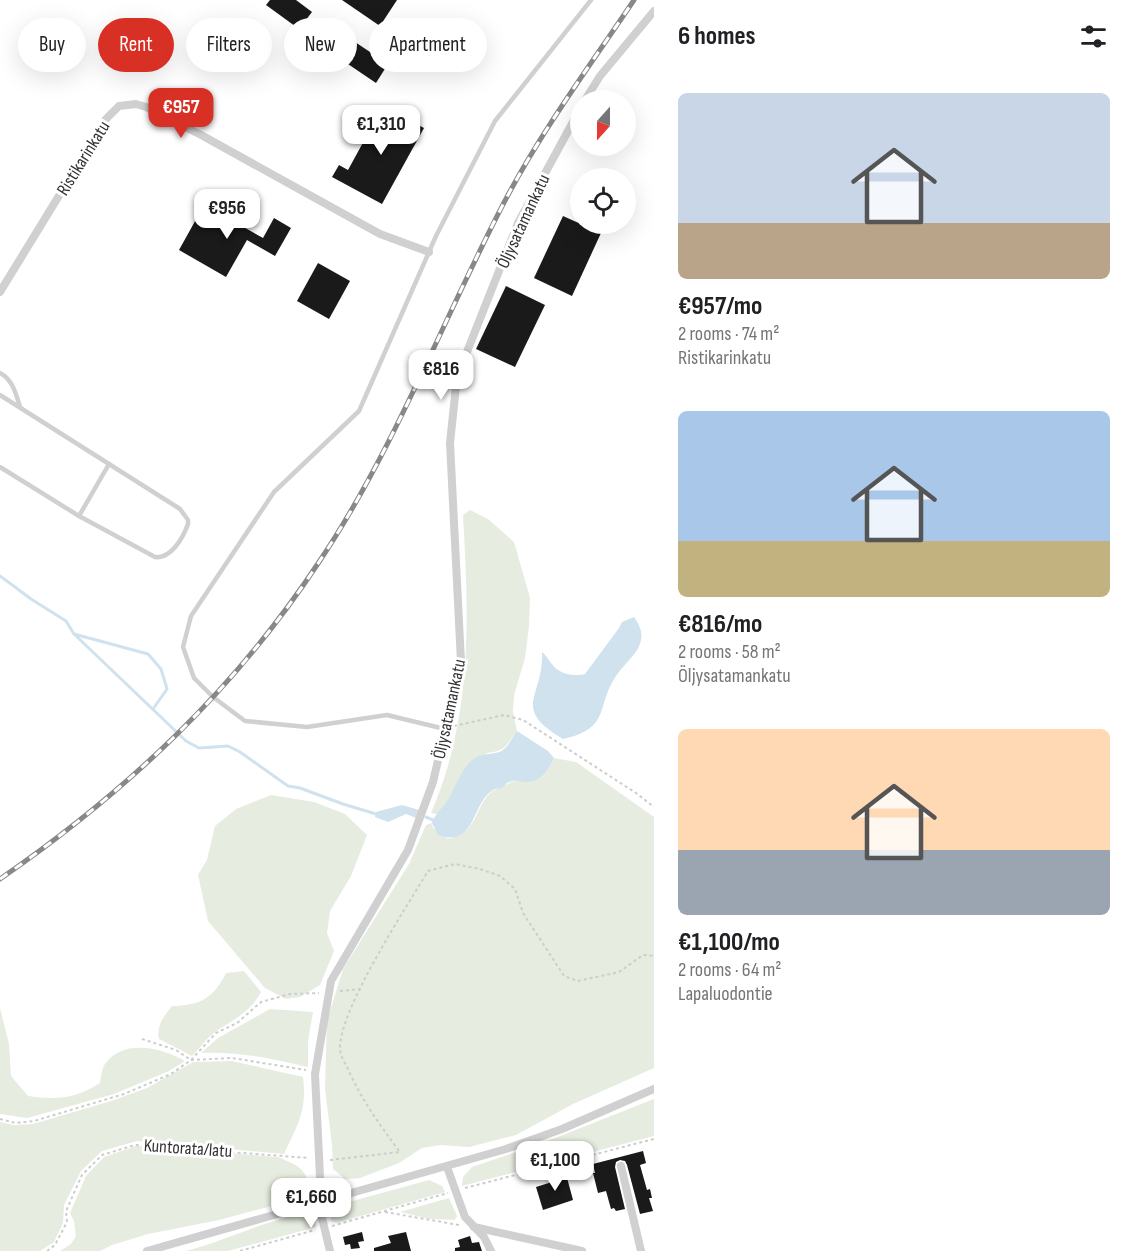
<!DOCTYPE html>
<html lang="en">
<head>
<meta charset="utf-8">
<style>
  :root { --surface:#fff; --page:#f2f2f2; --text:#202124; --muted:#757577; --accent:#d93025 }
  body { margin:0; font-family:"Sofia Sans Condensed",sans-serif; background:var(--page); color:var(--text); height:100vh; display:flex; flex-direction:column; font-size:22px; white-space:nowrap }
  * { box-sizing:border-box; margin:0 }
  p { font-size:20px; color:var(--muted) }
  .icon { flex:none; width:33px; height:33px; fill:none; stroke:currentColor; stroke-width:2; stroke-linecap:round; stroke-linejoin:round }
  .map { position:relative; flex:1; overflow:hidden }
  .side { display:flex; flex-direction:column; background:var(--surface); width:480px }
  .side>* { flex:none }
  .hud { position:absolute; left:18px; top:18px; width:546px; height:54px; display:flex; gap:12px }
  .needle { width:39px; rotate:201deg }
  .controls { position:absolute; left:570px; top:90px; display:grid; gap:12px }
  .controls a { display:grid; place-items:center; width:66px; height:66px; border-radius:50%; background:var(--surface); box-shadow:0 6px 24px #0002; font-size:30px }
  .price { position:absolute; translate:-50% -51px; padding:0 14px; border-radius:12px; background:#fff; color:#222; font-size:20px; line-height:39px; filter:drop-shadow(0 2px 3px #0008) }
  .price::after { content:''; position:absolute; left:50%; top:36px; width:18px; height:14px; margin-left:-9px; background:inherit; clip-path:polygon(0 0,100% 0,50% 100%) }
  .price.on { background:var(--accent); color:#fff }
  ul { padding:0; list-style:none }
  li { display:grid; align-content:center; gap:12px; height:318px; padding:0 24px }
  li span { display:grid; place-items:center; height:186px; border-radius:9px; color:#555 }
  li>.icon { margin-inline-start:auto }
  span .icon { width:108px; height:108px; fill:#fffc; stroke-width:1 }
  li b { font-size:26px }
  h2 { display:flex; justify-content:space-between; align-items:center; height:72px; padding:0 24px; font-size:26px }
  .pill { padding:0 21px; border-radius:27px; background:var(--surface); box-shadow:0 6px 24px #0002; font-size:21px; line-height:54px }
  .pill.on { background:var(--accent); color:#fff }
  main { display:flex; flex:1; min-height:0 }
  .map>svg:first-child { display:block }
  .green { fill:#e6ecdf }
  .water { fill:#cfe2ee }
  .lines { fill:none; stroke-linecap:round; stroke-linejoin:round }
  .stream { stroke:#cfe2ee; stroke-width:3 }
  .building { fill:#1a1a1a }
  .path { stroke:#cdcdcd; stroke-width:2; stroke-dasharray:3 3; stroke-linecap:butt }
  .lane { stroke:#d0d0d0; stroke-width:4.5 }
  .street { stroke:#d0d0d0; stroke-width:8 }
  .rail-casing { stroke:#888; stroke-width:5 }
  .rail { stroke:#fff; stroke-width:3; stroke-dasharray:9; stroke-linecap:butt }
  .labels { text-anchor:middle; stroke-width:6; stroke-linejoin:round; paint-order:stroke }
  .street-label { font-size:18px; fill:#333; stroke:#fff }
</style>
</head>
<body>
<main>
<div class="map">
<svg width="654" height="1251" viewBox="0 0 654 1251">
  <rect width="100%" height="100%" fill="#fff"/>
  <g class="green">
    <path d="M470,510L488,519L514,542L530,598L529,626L525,658L514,695L513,712L517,731C505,745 508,751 487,753L437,814L431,813C473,716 469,617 463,515Z"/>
    <path d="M554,758L576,762L654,817V1068L573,1104L516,1135L469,1147L441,1145L422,1148L399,1163L360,1178L345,1179L333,1169L332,1145L325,1089L327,1021L343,969L409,864L426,825L432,823L433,828L448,839C454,837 461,836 465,832C477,821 479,803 491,792C495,789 499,789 504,786C513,780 518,780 530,782L549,767Z"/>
    <path d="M271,795L314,802L345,814L367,835L351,876L330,911L327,933L334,951L320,985L300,997L286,999L265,988L208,921L198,875L207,860L215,826L236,809Z"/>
    <path d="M244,971L261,992C249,1014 235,1018 215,1032C207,1038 200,1048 192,1056L159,1039C156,1026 164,1016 172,1006C199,1006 214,998 226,973Z"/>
    <path d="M0,1008L9,1044L11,1076L28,1096C55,1100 76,1099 100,1083C101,1077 102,1068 105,1064C123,1038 163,1048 185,1061L169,1071L114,1094L27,1118L0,1114Z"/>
    <path d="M270,1009L313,1012L308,1041V1067C273,1059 238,1051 201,1053L218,1038Z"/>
    <path d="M232,1061L303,1077C307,1111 298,1124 284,1154L137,1141L102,1151L81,1171L64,1205L63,1223L54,1242L40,1251H0V1122L14,1125L33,1124L111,1101L147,1088L193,1062Z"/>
    <path d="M654,1099V1136L462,1186L463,1177L472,1167L540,1144Z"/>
    <path d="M136,1146L278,1157C299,1166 313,1171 305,1197L219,1220L148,1234L112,1245L100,1251H60L71,1244L76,1236L74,1221L70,1213L86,1176L104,1157Z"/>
    <path d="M429,1180L442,1186L445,1192L336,1223L331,1221V1214L338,1205Z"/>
    <path d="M449,1198L457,1216L455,1220L430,1219L400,1212Z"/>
    <path d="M303,1214L315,1222L316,1227L228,1251H186C226,1241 262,1221 303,1214Z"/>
  </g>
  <g class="water">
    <path d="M634,617C654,644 629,657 616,676C595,707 612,728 563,739C510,707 544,698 542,652C548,657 548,660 552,664C558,674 575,677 585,674L619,628L622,622Z"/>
    <path d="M517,731L548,751L554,758C549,768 541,782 528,782C522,782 516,779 509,782C506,783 505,786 502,788C499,789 496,788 493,790C471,803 476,849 438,835L432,823C435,814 442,808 448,800C456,786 460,771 472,760C480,753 490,755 499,752C508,749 511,738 517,731Z"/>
    <path d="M402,805L419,810L416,818L406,814L388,822L375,817L376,812Z"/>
  </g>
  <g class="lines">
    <g class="stream">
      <path d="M0,576L31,599L66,621L74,634L186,741L199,748L228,746L240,752L288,786L300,788L343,804L376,814"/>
      <path d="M74,634L148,654L161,669L167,689L153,709"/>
      <path d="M426,817L433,820"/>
    </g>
  </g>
  <g class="building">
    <path d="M270,0H296L312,12L299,29L266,5Z"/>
    <path d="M342,0H397L380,26Z"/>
    <path d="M355,42L388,64L376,83L342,60Z"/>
    <path d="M383,106L424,128L382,204L332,177L339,165L348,170Z"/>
    <path d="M204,205L263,238L274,218L291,228L275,256L247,240L226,277L179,250Z"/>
    <path d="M563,216L601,233L572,296L534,278Z"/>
    <path d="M318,263L350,281L329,319L297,301Z"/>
    <path d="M506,286L545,305L515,367L476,349Z"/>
    <path d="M643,1151L646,1163L640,1165L647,1190L650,1189L652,1198H649L653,1211L640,1214L627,1165L625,1161L620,1160L616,1162L615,1167L625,1209L616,1211L614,1208L611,1209L606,1191L598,1193L593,1173H595L593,1164Z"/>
    <path d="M566,1174L573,1200L543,1210L536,1187L552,1182L551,1178Z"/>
    <path d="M362,1232L364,1241L358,1242L360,1248L351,1249L350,1244L345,1245L343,1237Z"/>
    <path d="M406,1232L411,1251H374V1248L391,1243L388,1236Z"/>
    <path d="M470,1236L472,1243L479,1242L482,1251H455V1248L460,1247L458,1240Z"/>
  </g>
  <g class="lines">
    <g class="path">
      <path d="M454,726L504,715L523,720L636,793L654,807"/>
      <path d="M340,991L361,989"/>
      <path d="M142,1039L176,1050L191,1060L216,1033L237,1023L261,1002L290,994L319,993"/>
      <path d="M0,1119L16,1123L34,1121L124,1094L171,1074L191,1060L232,1058L306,1070"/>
      <path d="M330,1160L400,1152C379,1124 361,1099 347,1067C344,1062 341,1056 340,1050C338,1011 406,908 428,871L455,864L480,869L500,876L515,889L523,913L564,976L578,981L619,972L643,955L654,956"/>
      <path d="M465,1188L654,1139"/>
      <path d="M385,1212L459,1225"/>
      <path d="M332,1226L448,1193"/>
      <path d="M47,1251L55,1245L67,1222L66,1211L82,1175L102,1155L135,1145L309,1158"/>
      <path d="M240,1251L315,1230"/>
    </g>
    <g class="lane">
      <path d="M0,373C13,380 16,394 20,407"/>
      <path d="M0,395L180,509L188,520V524C183,538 171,559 155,557L79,516L0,467"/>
      <path d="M79,516L109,464"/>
      <path d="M445,729L387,715L307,727L245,721L213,697L194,678L183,647L191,616L274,492L359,411L436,236L495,121L591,0"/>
    </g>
    <g class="street">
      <path d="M585,100L600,76L654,11"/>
      <path d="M0,292L106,119L119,106L136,104L146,107L203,136L380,234L429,252"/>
      <path d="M621,1166L641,1251"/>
      <path d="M447,1167L465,1217L484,1237L491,1251"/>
      <path d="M474,1227L582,1251"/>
      <path d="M147,1251L506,1149L562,1129L654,1089"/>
      <path d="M330,1251L322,1218L315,1074L331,981L408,850L433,782L461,662L450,443L457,377L518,223L580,109"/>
    </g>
    <defs>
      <path id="rail" d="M0,879C126,792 234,691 319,562C396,447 444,316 508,195C545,126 591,64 634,0"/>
    </defs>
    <use href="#rail" class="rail-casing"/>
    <use href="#rail" class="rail"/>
  </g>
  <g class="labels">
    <g class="street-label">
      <text transform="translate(83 158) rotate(-58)" y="6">Ristikarinkatu</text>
      <text transform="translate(523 221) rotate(-65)" y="6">Öljysatamankatu</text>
      <text transform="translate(449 709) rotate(-78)" y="6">Öljysatamankatu</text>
      <text transform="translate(188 1148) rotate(4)" y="6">Kuntorata/latu</text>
    </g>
  </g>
</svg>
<div class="controls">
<a><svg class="needle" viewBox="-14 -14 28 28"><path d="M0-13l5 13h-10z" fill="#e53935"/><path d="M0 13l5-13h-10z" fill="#757577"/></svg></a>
<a><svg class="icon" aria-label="locate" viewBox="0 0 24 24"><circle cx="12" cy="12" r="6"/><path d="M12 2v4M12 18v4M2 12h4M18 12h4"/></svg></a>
</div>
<b class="price on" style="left:181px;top:139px">€957</b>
<b class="price" style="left:381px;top:156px">€1,310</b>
<b class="price" style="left:227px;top:240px">€956</b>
<b class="price" style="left:441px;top:401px">€816</b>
<b class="price" style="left:555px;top:1192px">€1,100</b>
<b class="price" style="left:311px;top:1229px">€1,660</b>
<div class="hud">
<a class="pill">Buy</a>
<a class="pill on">Rent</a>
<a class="pill">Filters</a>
<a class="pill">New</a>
<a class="pill">Apartment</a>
</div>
</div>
<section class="side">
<h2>6 homes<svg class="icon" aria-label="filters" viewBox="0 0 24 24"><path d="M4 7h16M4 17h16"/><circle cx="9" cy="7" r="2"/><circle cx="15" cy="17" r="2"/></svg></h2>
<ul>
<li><span style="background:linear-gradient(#c9d6e8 70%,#b9a48a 0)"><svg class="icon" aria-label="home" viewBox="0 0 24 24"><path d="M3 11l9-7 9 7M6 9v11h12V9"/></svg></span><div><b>€957/mo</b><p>2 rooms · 74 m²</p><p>Ristikarinkatu</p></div></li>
<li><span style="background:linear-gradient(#a9c7e8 70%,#c2b280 0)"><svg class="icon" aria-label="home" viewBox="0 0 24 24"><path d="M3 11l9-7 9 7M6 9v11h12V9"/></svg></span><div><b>€816/mo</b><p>2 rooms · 58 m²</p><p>Öljysatamankatu</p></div></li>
<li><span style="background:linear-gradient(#ffd9b3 65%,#9aa5b1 0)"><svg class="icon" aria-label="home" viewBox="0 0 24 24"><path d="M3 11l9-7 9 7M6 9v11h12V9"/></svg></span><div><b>€1,100/mo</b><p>2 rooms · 64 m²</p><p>Lapaluodontie</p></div></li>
</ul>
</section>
</main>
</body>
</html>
